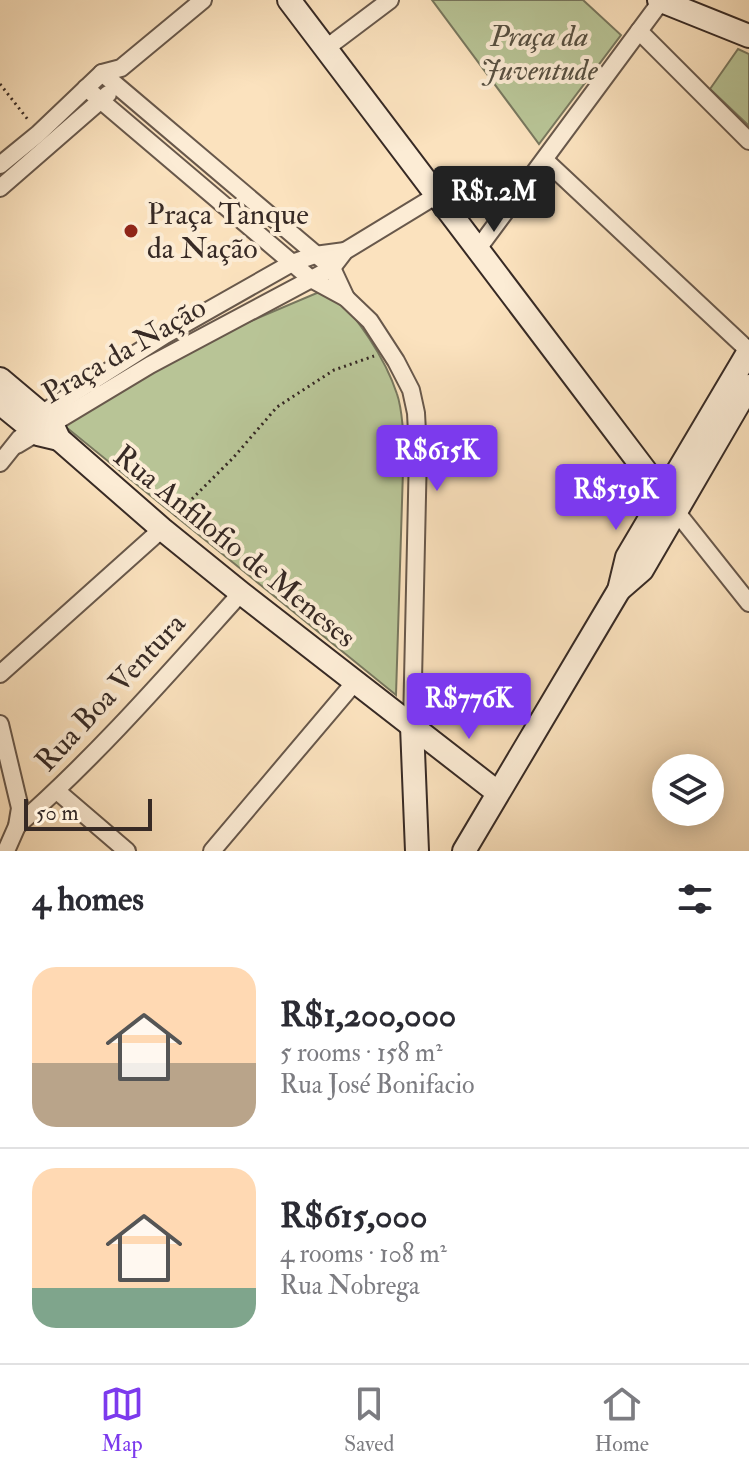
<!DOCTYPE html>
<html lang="en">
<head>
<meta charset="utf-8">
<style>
  :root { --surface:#fff; --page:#f2f2f3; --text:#2b2b33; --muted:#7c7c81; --line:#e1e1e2; --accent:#7c3aed }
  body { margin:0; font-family:"IM FELL Double Pica",serif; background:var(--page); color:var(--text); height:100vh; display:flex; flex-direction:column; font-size:30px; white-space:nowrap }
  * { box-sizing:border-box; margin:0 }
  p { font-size:26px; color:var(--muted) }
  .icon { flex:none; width:44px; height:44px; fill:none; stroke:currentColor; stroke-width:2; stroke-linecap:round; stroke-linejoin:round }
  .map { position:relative; height:851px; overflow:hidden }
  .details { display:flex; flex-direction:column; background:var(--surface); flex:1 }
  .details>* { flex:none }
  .buttons { position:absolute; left:652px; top:754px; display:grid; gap:16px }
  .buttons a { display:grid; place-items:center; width:72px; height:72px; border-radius:50%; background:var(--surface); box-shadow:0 4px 20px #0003; font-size:40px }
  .scale { position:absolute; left:24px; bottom:20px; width:128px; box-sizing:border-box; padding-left:8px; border:4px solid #372a25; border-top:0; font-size:22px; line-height:28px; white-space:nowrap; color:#372a25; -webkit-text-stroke:6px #fcecd5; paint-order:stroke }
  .price { position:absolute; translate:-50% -68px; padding:0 18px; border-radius:8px; background:var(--accent); color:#fff; font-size:26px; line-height:52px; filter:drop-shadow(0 2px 4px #0008) }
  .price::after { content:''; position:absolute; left:50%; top:48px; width:24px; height:18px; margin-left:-12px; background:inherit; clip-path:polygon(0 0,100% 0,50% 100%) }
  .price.on { background:#222; color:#fff }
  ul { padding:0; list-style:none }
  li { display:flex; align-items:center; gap:24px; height:200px; padding:0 32px }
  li+li { border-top:2px solid var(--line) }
  li span { display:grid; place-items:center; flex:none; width:224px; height:160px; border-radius:24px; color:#555 }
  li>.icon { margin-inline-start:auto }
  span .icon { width:96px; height:96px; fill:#fffc; stroke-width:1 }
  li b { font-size:34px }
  h2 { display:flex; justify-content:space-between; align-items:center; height:96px; padding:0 32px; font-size:34px }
  .dock { display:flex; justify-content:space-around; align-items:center; height:112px; border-top:2px solid var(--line); background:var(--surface); font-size:22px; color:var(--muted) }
  .dock a { display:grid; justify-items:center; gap:4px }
  .dock .on { color:var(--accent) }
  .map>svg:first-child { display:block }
  .green { fill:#b8c496; stroke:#78775e; stroke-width:2 }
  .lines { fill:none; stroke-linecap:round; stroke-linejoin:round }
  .street-casing { stroke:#68584b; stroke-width:20 }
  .secondary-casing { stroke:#372a25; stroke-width:26 }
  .path { stroke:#372a25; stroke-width:3; stroke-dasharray:2 4; stroke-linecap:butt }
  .street { stroke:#fcecd5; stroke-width:16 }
  .secondary { stroke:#fcecd5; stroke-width:22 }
  .poi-dot { fill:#8f2418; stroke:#fcecd5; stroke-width:3 }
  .labels { text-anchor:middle; stroke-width:8; stroke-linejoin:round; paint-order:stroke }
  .park-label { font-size:30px; font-style:italic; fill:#575041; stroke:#fcecd5 }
  .poi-label { font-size:30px; fill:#372a25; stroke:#fcecd5; text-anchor:start }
  .street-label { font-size:30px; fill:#372a25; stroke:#fcecd5 }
</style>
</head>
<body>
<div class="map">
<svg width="749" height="851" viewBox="0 0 749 851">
  <rect width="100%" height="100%" fill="#fbe2be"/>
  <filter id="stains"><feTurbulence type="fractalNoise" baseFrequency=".0025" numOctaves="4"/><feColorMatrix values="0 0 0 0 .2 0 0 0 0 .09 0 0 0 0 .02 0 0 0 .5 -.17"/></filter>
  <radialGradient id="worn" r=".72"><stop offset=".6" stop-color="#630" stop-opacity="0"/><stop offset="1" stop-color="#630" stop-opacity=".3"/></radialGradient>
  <g class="green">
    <path d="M432,0H583L621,35L539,144Z"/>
    <path d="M738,49L749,54V126L710,89Z"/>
    <path d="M331,287C357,320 384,354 397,394C402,408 402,424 404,438L396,695L61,423L199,343Z"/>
  </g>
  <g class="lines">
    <defs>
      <g id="street">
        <path d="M639,31L749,141"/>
        <path d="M325,49L390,0"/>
        <path d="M102,73L332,268L346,298"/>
        <path d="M86,88L311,279L346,298L370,321L396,361L411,390L416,413L418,451L412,726"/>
        <path d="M545,160L749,351"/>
        <path d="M0,165L38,134L102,73L121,68L203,0"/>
        <path d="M0,188L108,94"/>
        <path d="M477,250L662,0"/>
        <path d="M33,419L165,335L292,263L315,255L345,251"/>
        <path d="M17,445L150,365L332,268L345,251L437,195"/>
        <path d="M0,463L20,438"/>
        <path d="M675,510L749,603"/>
        <path d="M0,674L162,529"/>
        <path d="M0,724L20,808L17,826L6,851"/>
        <path d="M57,791L127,851"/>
        <path d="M17,826C98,755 169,673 241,593"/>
        <path d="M212,851L355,682"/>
      </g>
      <g id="secondary">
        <path d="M289,0L675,510"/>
        <path d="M659,0L749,36"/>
        <path d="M0,379L51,422L59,439L162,529L241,593L497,792"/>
        <path d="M0,403L38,434L59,439"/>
        <path d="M619,590L642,570L749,386"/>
        <path d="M412,726L417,851"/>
        <path d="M464,851L619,590L627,557L749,351"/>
      </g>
    </defs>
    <use href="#street" class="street-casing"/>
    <use href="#secondary" class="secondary-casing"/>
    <g class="path">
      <path d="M0,84L29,121"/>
      <path d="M175,516L233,458L277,407L334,370L374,356"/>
    </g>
    <use href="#street" class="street"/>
    <use href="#secondary" class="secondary"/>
  </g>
  <circle class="poi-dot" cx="131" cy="231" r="8"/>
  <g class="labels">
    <g class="park-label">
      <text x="539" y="46">Praça da<tspan x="539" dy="34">Juventude</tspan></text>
    </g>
    <g class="poi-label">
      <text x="147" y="224">Praça Tanque<tspan x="147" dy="34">da Nação</tspan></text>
    </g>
    <g class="street-label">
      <text transform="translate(124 350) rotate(-30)" y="10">Praça da Nação</text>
      <text transform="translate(235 546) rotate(39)" y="10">Rua Anfilofio de Meneses</text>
      <text transform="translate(110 692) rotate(-47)" y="10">Rua Boa Ventura</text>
    </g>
  </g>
  <rect width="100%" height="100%" filter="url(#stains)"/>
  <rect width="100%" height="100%" fill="url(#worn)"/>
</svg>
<div class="buttons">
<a><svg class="icon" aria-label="layers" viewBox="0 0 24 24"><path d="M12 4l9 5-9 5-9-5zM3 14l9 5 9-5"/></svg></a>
</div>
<div class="scale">50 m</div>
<b class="price on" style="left:494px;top:234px">R$1.2M</b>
<b class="price" style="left:437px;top:493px">R$615K</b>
<b class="price" style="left:616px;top:532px">R$519K</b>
<b class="price" style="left:469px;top:741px">R$776K</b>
</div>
<section class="details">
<h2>4 homes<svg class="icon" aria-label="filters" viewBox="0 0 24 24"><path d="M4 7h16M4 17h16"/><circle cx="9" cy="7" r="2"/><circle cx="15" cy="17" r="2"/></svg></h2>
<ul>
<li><span style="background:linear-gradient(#ffd9b3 60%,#b9a48a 0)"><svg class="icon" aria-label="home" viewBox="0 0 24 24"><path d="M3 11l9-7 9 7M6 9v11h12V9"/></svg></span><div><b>R$1,200,000</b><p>5 rooms · 158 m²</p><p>Rua José Bonifacio</p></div></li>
<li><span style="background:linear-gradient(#ffd9b3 75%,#7fa58c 0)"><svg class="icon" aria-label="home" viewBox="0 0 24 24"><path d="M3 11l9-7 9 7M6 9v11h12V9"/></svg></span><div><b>R$615,000</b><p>4 rooms · 108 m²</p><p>Rua Nobrega</p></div></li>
</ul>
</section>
<nav class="dock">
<a class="on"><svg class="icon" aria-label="map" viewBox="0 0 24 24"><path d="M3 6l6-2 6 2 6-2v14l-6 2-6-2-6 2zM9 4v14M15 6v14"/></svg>Map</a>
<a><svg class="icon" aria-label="saved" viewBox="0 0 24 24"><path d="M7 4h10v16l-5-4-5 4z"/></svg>Saved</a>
<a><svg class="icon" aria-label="home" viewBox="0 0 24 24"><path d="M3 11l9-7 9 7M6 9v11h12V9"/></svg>Home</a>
</nav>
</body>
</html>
